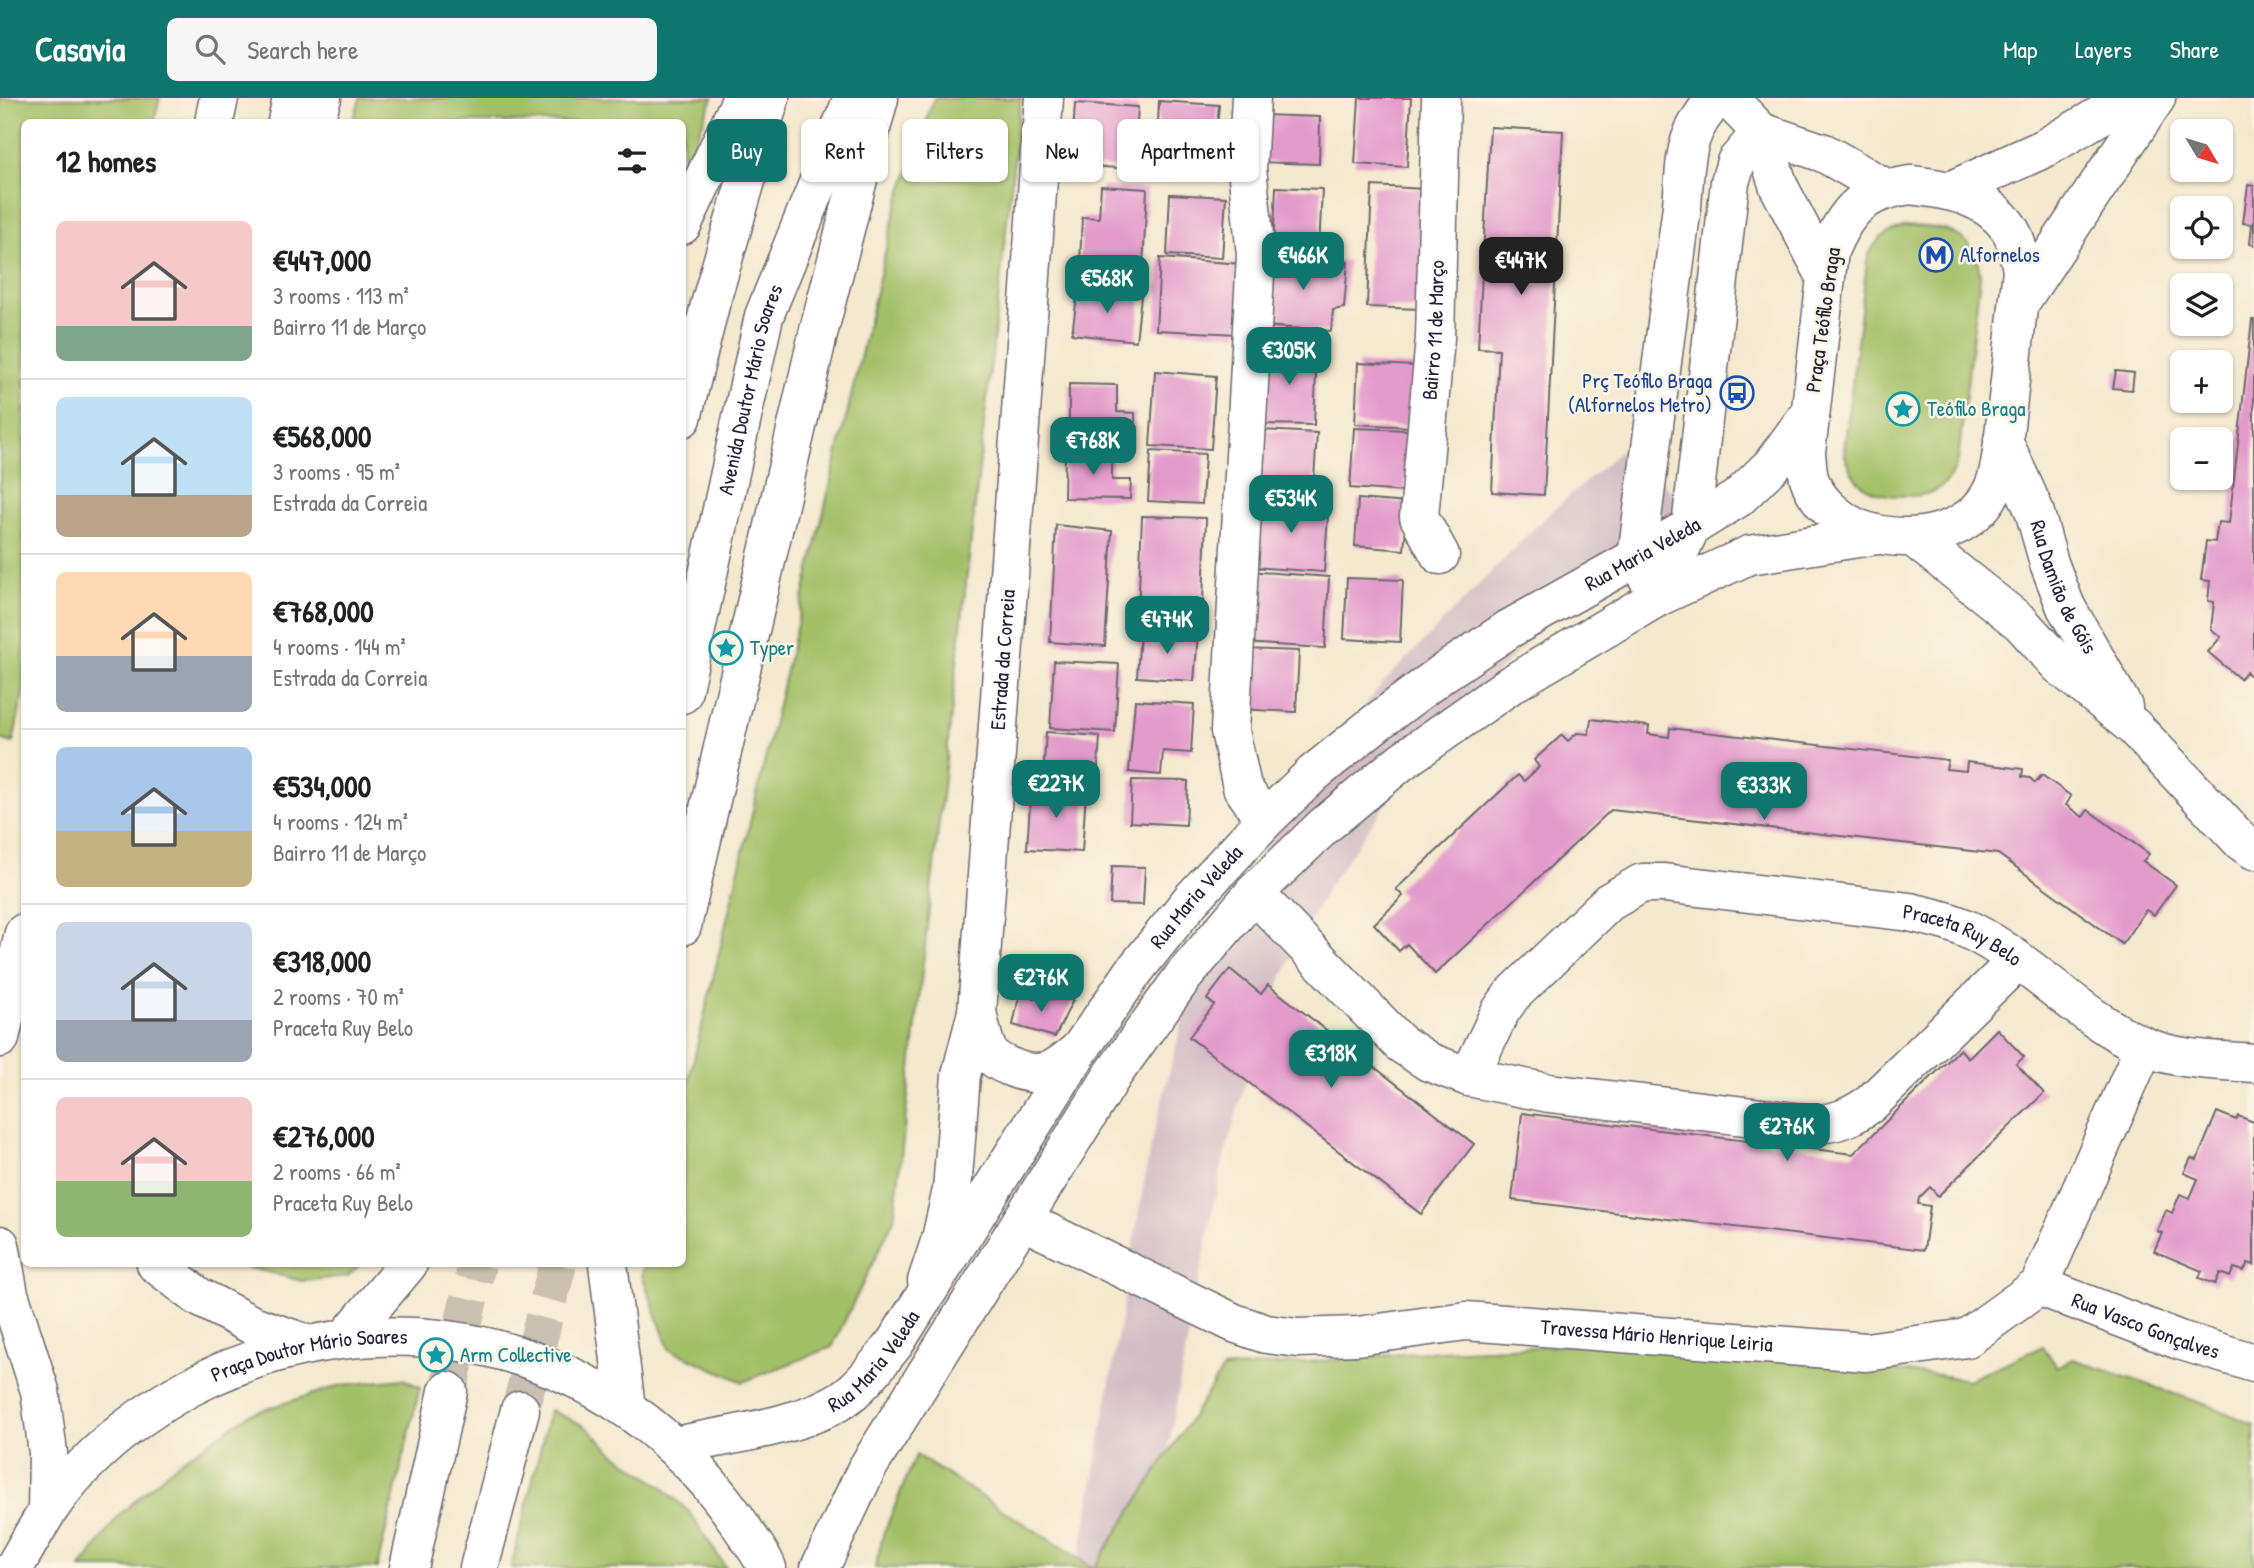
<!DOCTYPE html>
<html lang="en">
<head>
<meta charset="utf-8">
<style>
  :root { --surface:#fff; --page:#f6f6f6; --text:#202124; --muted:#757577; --line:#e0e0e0; --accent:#0f766e }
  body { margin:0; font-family:"Patrick Hand",sans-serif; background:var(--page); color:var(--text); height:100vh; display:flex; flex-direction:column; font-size:26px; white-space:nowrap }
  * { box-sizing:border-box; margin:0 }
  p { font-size:23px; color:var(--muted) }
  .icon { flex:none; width:38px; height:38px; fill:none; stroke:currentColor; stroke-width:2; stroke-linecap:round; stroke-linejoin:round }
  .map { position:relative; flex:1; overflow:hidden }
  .details { position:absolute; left:21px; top:21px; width:665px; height:1148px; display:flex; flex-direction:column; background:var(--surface); border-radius:10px; box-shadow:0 2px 5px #0004 }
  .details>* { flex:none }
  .top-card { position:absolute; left:707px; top:21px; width:665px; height:63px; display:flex; gap:14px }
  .needle { width:46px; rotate:128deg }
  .fabs { position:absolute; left:2170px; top:21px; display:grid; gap:14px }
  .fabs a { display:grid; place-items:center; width:63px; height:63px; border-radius:10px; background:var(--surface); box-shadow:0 2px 5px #0004; font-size:35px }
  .price { position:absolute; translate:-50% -60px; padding:0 16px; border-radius:14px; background:var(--accent); color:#fff; font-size:23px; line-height:46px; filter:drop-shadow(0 2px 4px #0008) }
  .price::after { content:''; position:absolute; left:50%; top:42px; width:21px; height:16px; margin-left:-10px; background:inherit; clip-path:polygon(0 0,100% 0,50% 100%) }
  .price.current { background:#222; color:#fff }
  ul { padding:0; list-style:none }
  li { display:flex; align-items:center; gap:21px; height:175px; padding:0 35px }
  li+li { border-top:2px solid var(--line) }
  li span { display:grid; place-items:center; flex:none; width:196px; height:140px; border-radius:10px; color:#555 }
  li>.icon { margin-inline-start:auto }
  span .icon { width:84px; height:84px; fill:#fffc; stroke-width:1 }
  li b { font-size:30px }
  h2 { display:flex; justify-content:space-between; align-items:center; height:84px; padding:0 35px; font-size:30px }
  .chip { padding:0 24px; border-radius:10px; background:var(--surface); box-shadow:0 2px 5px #0004; font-size:24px; line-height:63px }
  .chip.current { background:var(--accent); color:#fff }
  header { display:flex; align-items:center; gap:42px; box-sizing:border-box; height:98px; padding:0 35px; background:var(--accent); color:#fff }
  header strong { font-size:33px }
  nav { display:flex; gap:38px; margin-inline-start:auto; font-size:24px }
  .search { width:490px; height:63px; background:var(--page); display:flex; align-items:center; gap:18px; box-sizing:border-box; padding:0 24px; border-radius:10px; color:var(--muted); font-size:26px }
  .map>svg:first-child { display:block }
  .industrial { fill:#d2bdc5 }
  .green { fill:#a3bf66; stroke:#627050; stroke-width:2 }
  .building { fill:#e39bcc }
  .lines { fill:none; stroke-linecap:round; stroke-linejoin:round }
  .secondary-tunnel { stroke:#cac0b1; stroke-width:38; stroke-dasharray:38 19; stroke-linecap:butt }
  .minor-casing { stroke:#6c676e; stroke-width:41 }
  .tertiary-casing { stroke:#6c676e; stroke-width:41 }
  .secondary-casing { stroke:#6c676e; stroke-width:41 }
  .trunk-casing { stroke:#6c676e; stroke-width:41 }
  .minor { stroke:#fff; stroke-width:38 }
  .tertiary { stroke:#fff; stroke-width:38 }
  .secondary { stroke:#fff; stroke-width:38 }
  .trunk { stroke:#fff; stroke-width:38 }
  .labels { text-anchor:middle; stroke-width:5; stroke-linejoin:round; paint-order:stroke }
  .transit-label { font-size:21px; fill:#164399; stroke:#fcf5e5; text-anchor:start }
  .street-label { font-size:21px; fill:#22223b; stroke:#fcf5e5 }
  .culture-label { font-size:21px; fill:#0d838f; stroke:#fcf5e5; text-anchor:start }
</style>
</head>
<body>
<header>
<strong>Casavia</strong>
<div class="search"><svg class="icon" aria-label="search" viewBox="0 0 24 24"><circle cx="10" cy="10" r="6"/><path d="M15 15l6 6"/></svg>Search here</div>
<nav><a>Map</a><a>Layers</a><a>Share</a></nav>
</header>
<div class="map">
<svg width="2254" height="1470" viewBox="0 0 2254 1470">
  <rect width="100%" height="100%" fill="#fcf5e5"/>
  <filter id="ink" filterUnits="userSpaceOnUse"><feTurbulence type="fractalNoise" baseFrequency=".0143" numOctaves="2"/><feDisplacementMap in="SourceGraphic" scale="14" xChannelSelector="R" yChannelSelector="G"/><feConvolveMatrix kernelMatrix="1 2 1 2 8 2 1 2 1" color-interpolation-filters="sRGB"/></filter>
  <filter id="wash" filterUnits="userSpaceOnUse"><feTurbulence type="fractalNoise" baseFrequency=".00686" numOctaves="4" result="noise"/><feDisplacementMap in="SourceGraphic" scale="28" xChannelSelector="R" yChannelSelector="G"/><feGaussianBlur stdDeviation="1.57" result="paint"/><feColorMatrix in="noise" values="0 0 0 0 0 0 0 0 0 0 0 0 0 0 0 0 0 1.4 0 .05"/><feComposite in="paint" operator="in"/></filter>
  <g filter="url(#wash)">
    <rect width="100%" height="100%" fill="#f4e8ce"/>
    <path class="industrial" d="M1632,343L1681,408L1643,436L1545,525L1491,581L1393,695L1329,788L1302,837L1276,893L1255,950L1221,1071L1181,1276L1149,1470H1078L1150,1050L1181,929L1205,867L1232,809L1263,750L1332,647L1384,584L1542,422Z"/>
    <g class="green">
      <path d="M0,0H160L154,24H24V591L13,645L0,641Z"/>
      <path d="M360,0H713L683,72L682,24H353Z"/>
      <path d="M934,0H1021L894,1121L832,1249L743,1284L669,1251L642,1177L645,1166H682L683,1007L895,113Z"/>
      <path d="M1906,128C1943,128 1976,133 1980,178L1958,363C1949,391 1930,399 1903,398C1870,398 1850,386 1844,352L1867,163C1873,142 1886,133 1906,128Z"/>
      <path d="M235,1166H361L348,1178L302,1183Z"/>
      <path d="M1601,1246L1939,1277L1968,1282L2043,1248L2057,1269L2073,1261L2213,1309L2254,1327V1470H875L883,1437L916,1357L1094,1470L1223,1271L1439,1253Z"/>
      <path d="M403,1281L420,1289L377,1470H81L120,1416L179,1364L250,1316L342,1287Z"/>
      <path d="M550,1312L585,1328L614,1355L661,1388L689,1414L726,1470H511Z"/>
    </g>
    <g id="blocks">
      <g class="building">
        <path d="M1359,0H1411L1407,69L1355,66Z"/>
        <path d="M1159,3L1219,7L1215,51L1157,48Z"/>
        <path d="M1075,5L1138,9L1134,71L1071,67Z"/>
        <path d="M1259,17L1320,19L1319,66L1257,64Z"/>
        <path d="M1490,29L1563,33L1544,397L1492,394L1499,251L1478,250Z"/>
        <path d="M2248,87L2254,88V147L2250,146L2252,126L2243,125Z"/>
        <path d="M1101,88L1147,91L1143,169L1080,165L1082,119L1099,120Z"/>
        <path d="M1372,88L1425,91L1420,211L1367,209Z"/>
        <path d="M1276,89L1322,91L1319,151L1273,149Z"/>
        <path d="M1170,96L1226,99L1222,160L1167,157Z"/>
        <path d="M1266,157L1348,163L1344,210L1333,212L1331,233L1261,228Z"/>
        <path d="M1160,160L1243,166L1238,236L1156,232Z"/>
        <path d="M1078,191L1141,198L1136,243L1072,236Z"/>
        <path d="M2252,222H2254V581L2246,574L2240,581L2208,554L2221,539L2211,531L2214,504L2208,503L2210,483L2201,482L2206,443L2215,444L2218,424L2229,425Z"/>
        <path d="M1263,250L1317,252L1314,327L1261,326Z"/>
        <path d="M1358,265L1414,268L1410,329L1355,326Z"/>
        <path d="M1155,273L1216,278L1211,351L1150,348Z"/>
        <path d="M2116,273L2134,275L2132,292L2113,290Z"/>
        <path d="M1069,286L1117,287V314L1135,315V333L1069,332Z"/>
        <path d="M1354,330L1409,332L1405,394L1350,390Z"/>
        <path d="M1261,332L1317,335L1313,396L1258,393Z"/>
        <path d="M1065,353L1112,354V382H1131L1130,401L1064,400Z"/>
        <path d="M1151,353L1205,356L1202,406L1148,403Z"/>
        <path d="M1258,400L1329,405L1324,474L1253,469Z"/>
        <path d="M1358,401L1408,405L1404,452L1355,448Z"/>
        <path d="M1142,418L1206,420L1203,505L1165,503L1164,517L1138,516Z"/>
        <path d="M1056,427L1112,433L1105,548L1050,544Z"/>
        <path d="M1247,473L1329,479L1325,550L1242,545Z"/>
        <path d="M1347,480L1403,482L1400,544L1344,541Z"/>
        <path d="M1140,533L1198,537L1194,583L1137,579Z"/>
        <path d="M1243,551L1299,553L1296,614L1240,611Z"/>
        <path d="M1054,563L1119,566L1115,634L1050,630Z"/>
        <path d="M1135,602L1194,606L1191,655L1163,653L1161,677L1129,674Z"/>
        <path d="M1591,621L1649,628L1648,636L1669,639L1670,630L1948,662L1946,671L1966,673L1967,664L2023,671L2022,679L2030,680L2035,685L2042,677L2071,698L2066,707L2083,719L2088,712L2149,756L2143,763L2176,787L2154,817L2146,812L2122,846L1998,756L1611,712L1435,876L1407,846L1399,853L1374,826L1403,798L1396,791L1518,677L1524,683L1539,669L1534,662L1562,637L1568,643L1577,635L1589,636Z"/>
        <path d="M1046,634L1100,638L1097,684L1043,680Z"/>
        <path d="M1132,682L1188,683L1186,727L1130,724Z"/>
        <path d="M1031,690L1086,694L1082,754L1027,751Z"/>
        <path d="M1112,768L1145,769L1143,807L1110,806Z"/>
        <path d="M1230,871L1261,896L1268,887L1474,1046L1421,1116L1189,939L1214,907L1207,901Z"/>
        <path d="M1019,899L1073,902L1055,939L1013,927Z"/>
        <path d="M1997,931L2024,959L2016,966L2044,995L1938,1098L1930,1089L1919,1100L1918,1106L1930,1108L1924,1152L1512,1102L1522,1015L1853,1056L1960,951L1968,960Z"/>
        <path d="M2217,1014L2236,1022L2238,1018L2254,1024V1167L2248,1165L2244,1173L2234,1170L2230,1179L2220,1175L2215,1186L2199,1180L2202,1173L2154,1153L2162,1135L2157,1133L2166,1112L2172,1115L2180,1096L2190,1100L2198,1081L2184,1075L2191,1060L2197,1062Z"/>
      </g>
    </g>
  </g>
  <g filter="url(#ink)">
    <use href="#blocks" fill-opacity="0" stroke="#6c676e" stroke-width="2"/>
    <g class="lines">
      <g class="secondary-tunnel">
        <path d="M448,1293L477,1166"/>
        <path d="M520,1312L558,1166"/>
      </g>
      <defs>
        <g id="minor">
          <path d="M1251,0L1247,70L1256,157L1230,633L1242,689L1265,722"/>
          <path id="s1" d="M1440,457L1419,419L1435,240L1441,0"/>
          <path d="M1658,499L1637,459L1682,108C1686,60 1683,36 1717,0"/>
          <path d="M1658,499L1691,429L1730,84L1736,64L1761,34"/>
          <path d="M1254,795L1400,945L1429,964L1469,979L1549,995L1812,1026C1836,1026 1851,1019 1870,1006L2017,863"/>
          <path d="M977,914C980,926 982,940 987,951C990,959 1000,965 1008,968C1041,983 1055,973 1080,951"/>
          <path id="s2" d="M1469,979L1500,914L1512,897L1609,804L1642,785H1664L1910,814C1931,819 1951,823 1971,833C2033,864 2080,921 2144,948C2178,963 2218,962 2254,965"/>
          <path id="s3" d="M1022,1122L1234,1225L1266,1236L1298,1240L1357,1238L1466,1223L1866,1254L1967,1240L2039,1188L2144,949"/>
          <path id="s4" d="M927,1183L941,1141L952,1092L961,977L977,914L1044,0"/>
          <path id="s5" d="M2039,1188L2179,1242L2254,1265"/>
        </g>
        <g id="tertiary">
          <path d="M1728,0L1761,34L1824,55L1887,91"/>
          <path d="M1761,34L1779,89L1825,177"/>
          <path d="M1910,87C1947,91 1986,97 2009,130C2017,142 2019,158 2022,172C2017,218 2012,264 2007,310C2004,333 2003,361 1996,383C1978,436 1913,448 1865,433C1843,426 1816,404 1809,380C1807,372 1807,363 1806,354L1829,153C1847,110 1864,94 1910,87Z"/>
          <path d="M1952,92L2045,50L2130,0"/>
          <path d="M2019,206L2156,0"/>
          <path id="s6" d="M2003,342L2034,412L2049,465L2066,509L2123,609"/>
          <path d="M1914,440L2021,525L2059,567L2134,629L2242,744L2254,752"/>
          <path id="s7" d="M675,1348C726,1337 800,1329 843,1301C863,1288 879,1264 895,1245L1080,951L1135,872L1191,802L1265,722L1314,675L1376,625L1443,575L1509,531L1691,429L1738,400L1771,368L1810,315"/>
          <path d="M820,1470L866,1372L1114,975L1183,879L1254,795L1325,727L1402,663L1510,587L1658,499L1749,457L1877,437"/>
        </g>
        <g id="secondary">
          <path d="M682,127L742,0"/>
          <path d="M682,320L711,203L770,0"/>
          <path id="s8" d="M682,596L764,218L853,0"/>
          <path d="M682,828L820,228L879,0"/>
          <path d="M608,1166L626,1310"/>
          <path d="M346,1240L408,1166"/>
          <path id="s9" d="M14,1470C34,1435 53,1399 82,1370C231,1217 476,1192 646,1325C685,1356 718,1392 745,1434C753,1446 762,1457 767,1470"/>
          <path d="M409,1470L448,1293"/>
          <path d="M479,1470L520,1312"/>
        </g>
        <g id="trunk">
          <path d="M214,24L219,0"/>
          <path d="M287,24L292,0"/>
          <path d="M314,24L322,0"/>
          <path d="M0,940L24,835"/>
          <path d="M0,1147L9,1196L40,1293L48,1355L47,1412"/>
          <path d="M156,1166L199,1199L252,1227L307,1246"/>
        </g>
      </defs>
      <use href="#minor" class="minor-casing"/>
      <use href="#tertiary" class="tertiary-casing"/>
      <use href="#secondary" class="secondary-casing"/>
      <use href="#trunk" class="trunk-casing"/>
      <use href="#minor" class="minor"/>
      <use href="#tertiary" class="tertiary"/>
      <use href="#secondary" class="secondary"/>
      <use href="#trunk" class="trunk"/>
    </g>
  </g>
  <defs>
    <symbol id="metro-ring" viewBox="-11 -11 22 22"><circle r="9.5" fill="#fcf5e5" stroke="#1a4fb4" stroke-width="1.5"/><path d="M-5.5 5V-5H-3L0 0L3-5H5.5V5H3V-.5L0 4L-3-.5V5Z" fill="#1a4fb4"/></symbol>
    <symbol id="bus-ring" viewBox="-11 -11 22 22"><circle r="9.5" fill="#fcf5e5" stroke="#1a4fb4" stroke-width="1.5"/><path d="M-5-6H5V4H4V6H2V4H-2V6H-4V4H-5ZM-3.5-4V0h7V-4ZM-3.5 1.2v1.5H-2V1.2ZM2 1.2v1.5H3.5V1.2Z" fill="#1a4fb4"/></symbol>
    <symbol id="sight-ring" viewBox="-11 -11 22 22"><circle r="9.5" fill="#fcf5e5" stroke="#0f9aa8" stroke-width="1.5"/><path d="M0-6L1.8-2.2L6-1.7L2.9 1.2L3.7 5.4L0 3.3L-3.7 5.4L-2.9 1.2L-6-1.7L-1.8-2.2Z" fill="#0f9aa8"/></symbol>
  </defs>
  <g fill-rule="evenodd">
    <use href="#metro-ring" x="1917" y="138" width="38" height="38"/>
    <use href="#bus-ring" x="1718" y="276" width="38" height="38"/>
    <use href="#sight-ring" x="1884" y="292" width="38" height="38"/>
    <use href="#sight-ring" x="707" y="531" width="38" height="38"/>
    <use href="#sight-ring" x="417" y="1238" width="38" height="38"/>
  </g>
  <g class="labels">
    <g class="transit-label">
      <text x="1960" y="164">Alfornelos</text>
      <text x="1712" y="290" text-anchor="end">Prç Teófilo Braga<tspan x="1712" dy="24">(Alfornelos Metro)</tspan></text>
    </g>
    <g class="street-label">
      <text transform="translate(1823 222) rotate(-82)" y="7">Praça Teófilo Braga</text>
      <text dy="7" stroke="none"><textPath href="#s1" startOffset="231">Bairro 11 de Março</textPath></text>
      <text dy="7" stroke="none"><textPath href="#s8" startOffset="312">Avenida Doutor Mário Soares</textPath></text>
      <text dy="7" stroke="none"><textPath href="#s7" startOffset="1358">Rua Maria Veleda</textPath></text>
      <text dy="7" stroke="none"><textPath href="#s6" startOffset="159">Rua Damião de Góis</textPath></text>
      <text dy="7" stroke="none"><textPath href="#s4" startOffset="628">Estrada da Correia</textPath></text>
      <text dy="7" stroke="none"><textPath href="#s7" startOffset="791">Rua Maria Veleda</textPath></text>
      <text dy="7" stroke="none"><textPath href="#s2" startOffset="592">Praceta Ruy Belo</textPath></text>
      <text dy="7" stroke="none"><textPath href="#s5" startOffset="114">Rua Vasco Gonçalves</textPath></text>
      <text dy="7" stroke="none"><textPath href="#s3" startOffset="662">Travessa Mário Henrique Leiria</textPath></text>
      <text dy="7" stroke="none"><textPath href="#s7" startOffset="224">Rua Maria Veleda</textPath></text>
      <text dy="7" stroke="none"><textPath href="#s9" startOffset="382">Praça Doutor Mário Soares</textPath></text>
    </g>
    <g class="culture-label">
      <text x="1927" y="318">Teófilo Braga</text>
      <text x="750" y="557">Typer</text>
      <text x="460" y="1264">Arm Collective</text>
    </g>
  </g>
</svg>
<div class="fabs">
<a><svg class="needle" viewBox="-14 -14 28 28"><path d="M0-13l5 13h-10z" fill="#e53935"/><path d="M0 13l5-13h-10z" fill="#757577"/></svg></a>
<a><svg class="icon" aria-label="locate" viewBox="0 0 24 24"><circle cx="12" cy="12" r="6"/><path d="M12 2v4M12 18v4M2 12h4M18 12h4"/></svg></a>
<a><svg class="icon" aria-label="layers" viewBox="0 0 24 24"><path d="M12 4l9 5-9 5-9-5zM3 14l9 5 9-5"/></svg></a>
<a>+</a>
<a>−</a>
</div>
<b class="price" style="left:1303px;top:194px">€466K</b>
<b class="price current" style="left:1521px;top:199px">€447K</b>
<b class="price" style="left:1107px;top:217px">€568K</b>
<b class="price" style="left:1289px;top:289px">€305K</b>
<b class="price" style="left:1093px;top:379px">€768K</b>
<b class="price" style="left:1291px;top:437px">€534K</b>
<b class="price" style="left:1167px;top:558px">€474K</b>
<b class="price" style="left:1056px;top:722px">€227K</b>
<b class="price" style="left:1764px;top:724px">€333K</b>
<b class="price" style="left:1041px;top:916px">€276K</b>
<b class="price" style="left:1331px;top:992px">€318K</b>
<b class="price" style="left:1787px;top:1065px">€276K</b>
<div class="top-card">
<a class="chip current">Buy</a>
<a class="chip">Rent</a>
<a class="chip">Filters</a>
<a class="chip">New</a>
<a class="chip">Apartment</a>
</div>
<section class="details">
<h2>12 homes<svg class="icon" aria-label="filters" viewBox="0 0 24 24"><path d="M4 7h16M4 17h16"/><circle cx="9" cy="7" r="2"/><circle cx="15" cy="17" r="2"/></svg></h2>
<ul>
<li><span style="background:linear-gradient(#f6c9c9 75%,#7fa58c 0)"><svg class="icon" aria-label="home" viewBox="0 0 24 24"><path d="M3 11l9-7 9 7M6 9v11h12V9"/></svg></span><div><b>€447,000</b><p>3 rooms · 113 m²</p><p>Bairro 11 de Março</p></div></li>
<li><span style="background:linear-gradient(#bfe0f5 70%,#b9a48a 0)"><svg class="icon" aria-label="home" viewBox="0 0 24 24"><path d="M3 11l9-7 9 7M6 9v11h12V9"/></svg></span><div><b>€568,000</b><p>3 rooms · 95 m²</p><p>Estrada da Correia</p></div></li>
<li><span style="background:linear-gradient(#ffd9b3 60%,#9aa5b1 0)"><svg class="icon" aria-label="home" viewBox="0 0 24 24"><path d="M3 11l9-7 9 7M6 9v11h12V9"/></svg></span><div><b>€768,000</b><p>4 rooms · 144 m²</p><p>Estrada da Correia</p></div></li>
<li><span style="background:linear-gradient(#a9c7e8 60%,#c2b280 0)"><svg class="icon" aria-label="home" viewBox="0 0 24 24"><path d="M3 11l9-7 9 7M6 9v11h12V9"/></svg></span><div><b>€534,000</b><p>4 rooms · 124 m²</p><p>Bairro 11 de Março</p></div></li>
<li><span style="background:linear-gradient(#c9d6e8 70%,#9aa5b1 0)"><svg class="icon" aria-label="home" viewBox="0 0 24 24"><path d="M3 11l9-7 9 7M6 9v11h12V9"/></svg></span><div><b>€318,000</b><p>2 rooms · 70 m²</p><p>Praceta Ruy Belo</p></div></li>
<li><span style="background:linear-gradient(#f6c9c9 60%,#8fb573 0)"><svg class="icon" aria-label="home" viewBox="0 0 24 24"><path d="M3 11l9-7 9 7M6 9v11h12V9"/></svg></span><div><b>€276,000</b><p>2 rooms · 66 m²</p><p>Praceta Ruy Belo</p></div></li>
</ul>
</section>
</div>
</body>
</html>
